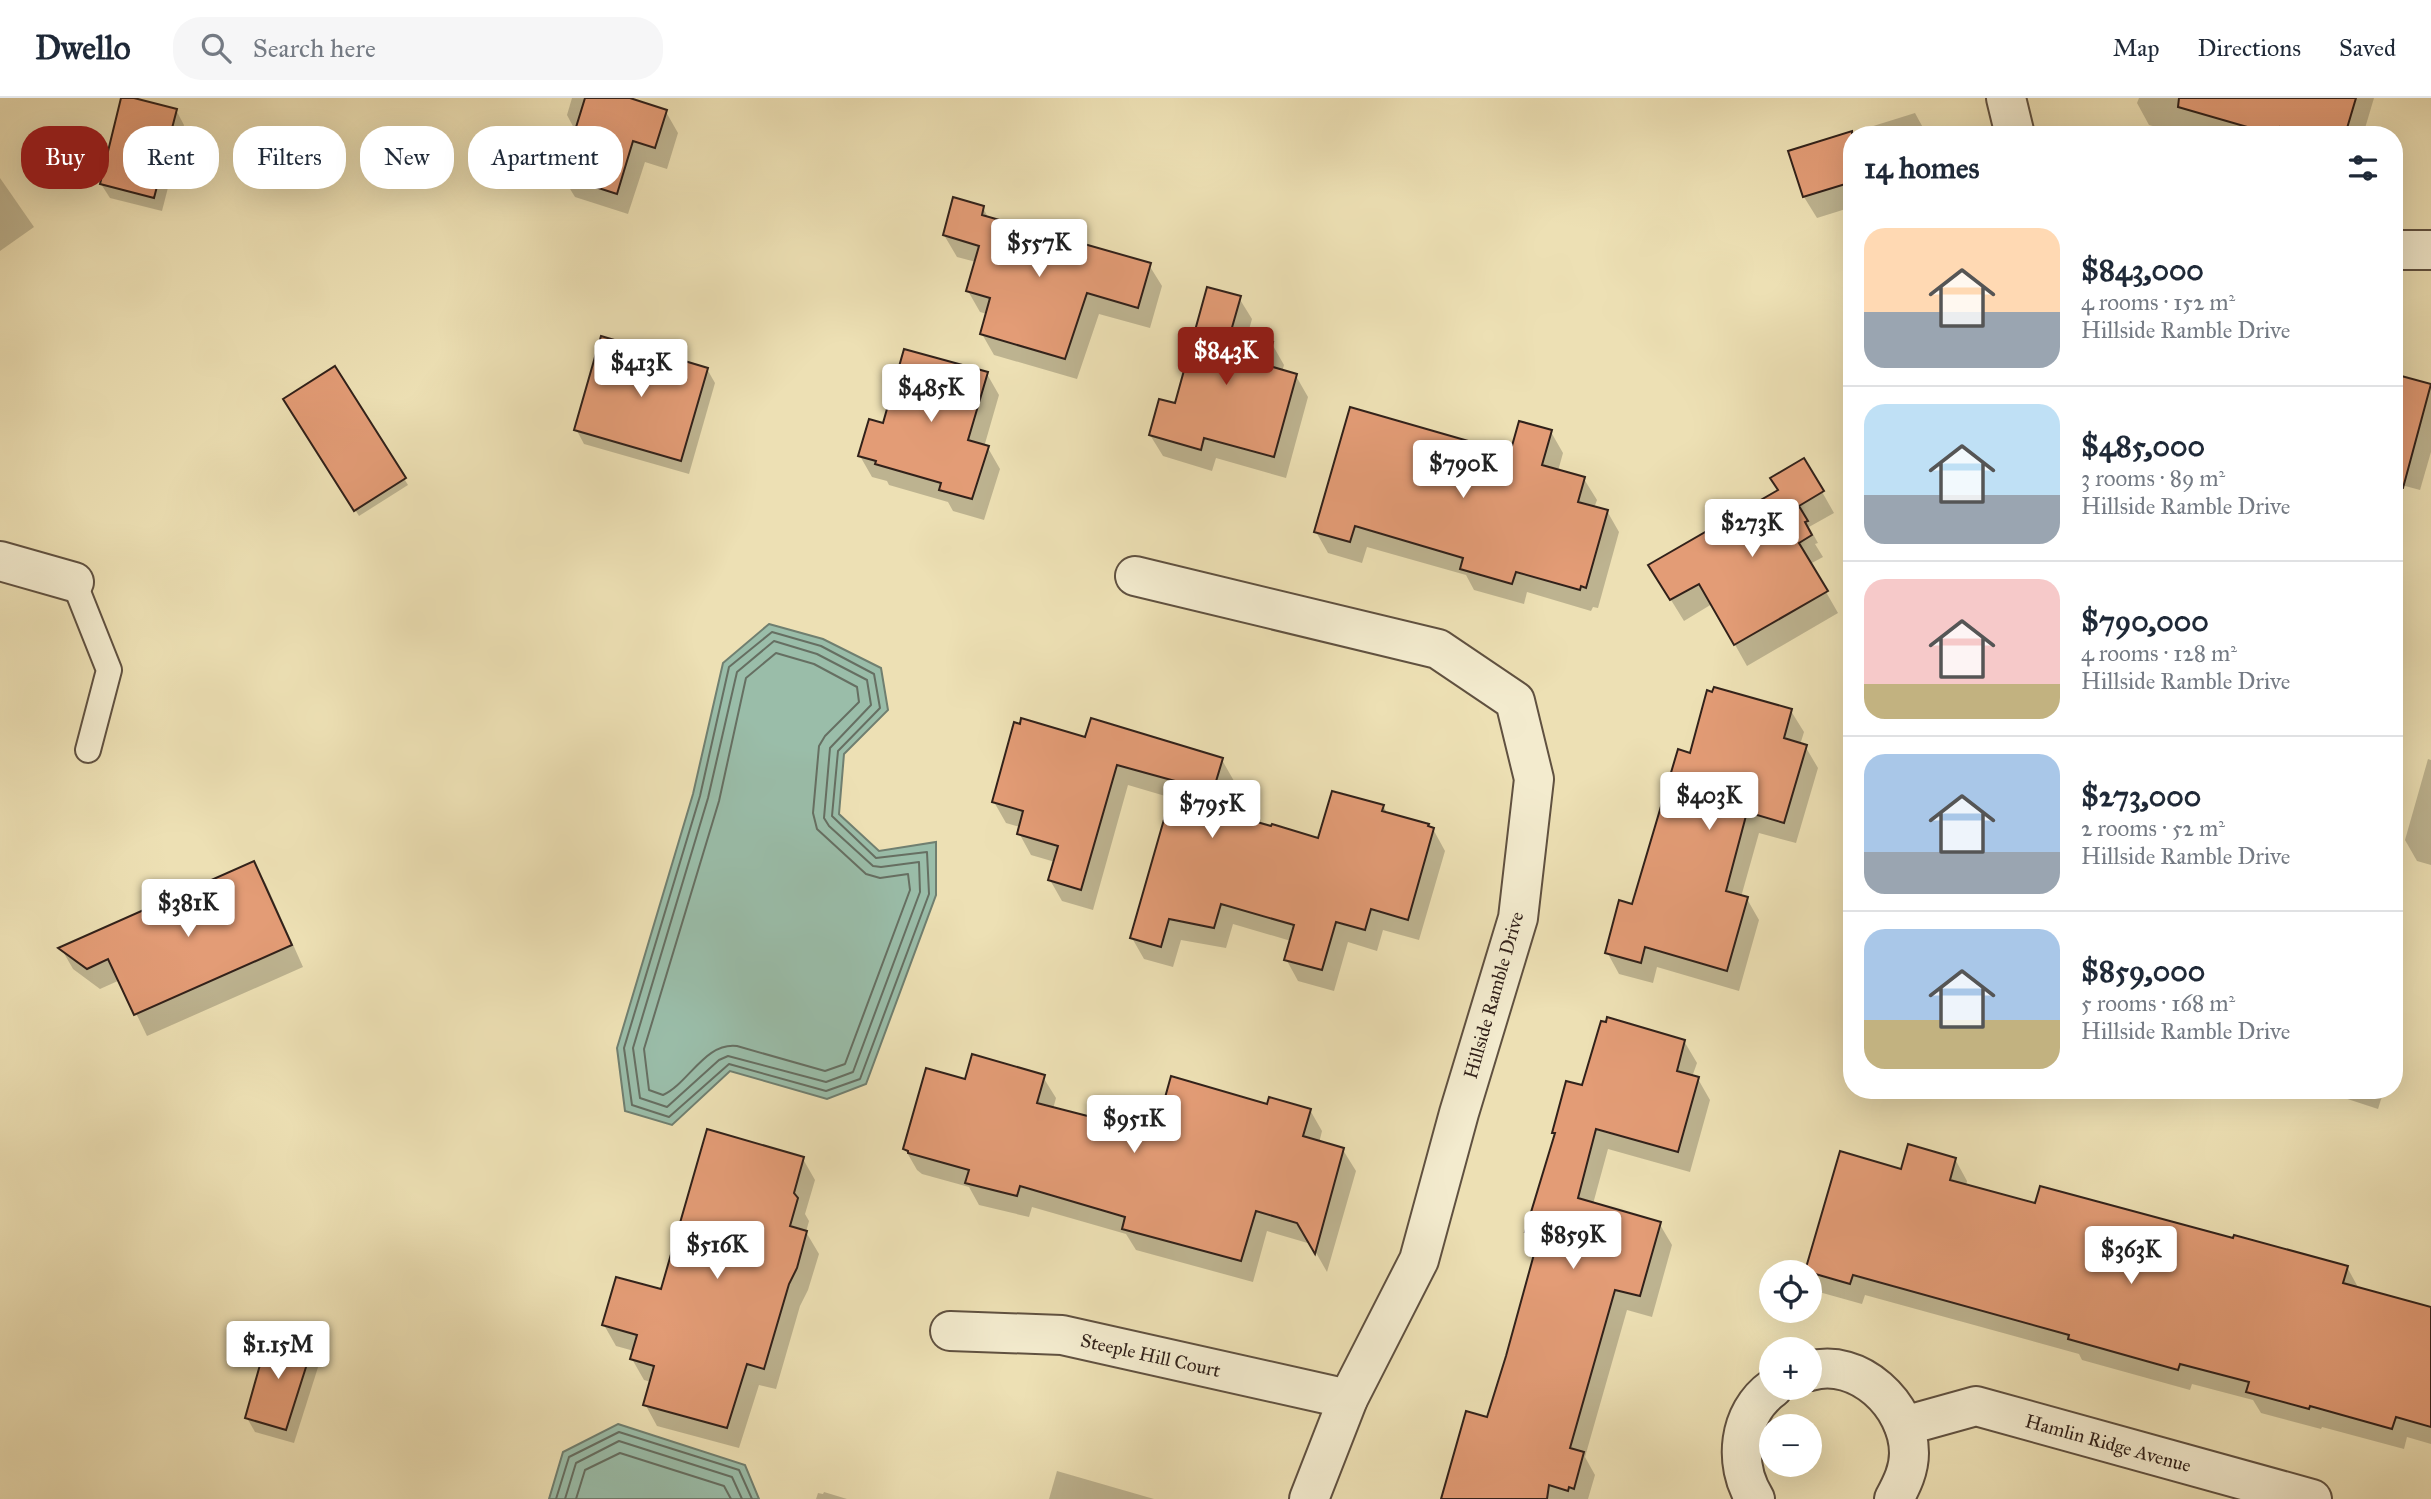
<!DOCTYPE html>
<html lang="en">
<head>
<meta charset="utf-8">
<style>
  :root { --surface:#fff; --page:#f6f6f7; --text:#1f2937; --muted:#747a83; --line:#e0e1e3; --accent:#8f2418 }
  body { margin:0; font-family:"IM FELL Great Primer",serif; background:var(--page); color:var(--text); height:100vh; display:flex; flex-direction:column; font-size:26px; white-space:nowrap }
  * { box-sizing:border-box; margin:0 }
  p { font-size:23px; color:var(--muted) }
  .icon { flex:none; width:38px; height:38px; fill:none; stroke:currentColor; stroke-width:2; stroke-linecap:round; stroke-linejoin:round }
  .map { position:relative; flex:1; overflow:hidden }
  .drawer { position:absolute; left:1843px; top:28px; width:560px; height:973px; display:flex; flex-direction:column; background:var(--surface); border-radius:28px; box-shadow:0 7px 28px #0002 }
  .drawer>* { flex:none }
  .hud { position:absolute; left:21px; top:28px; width:665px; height:63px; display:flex; gap:14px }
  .tools { position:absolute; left:1759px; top:1162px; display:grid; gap:14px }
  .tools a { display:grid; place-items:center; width:63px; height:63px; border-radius:50%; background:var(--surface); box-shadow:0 7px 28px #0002; font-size:35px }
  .price { position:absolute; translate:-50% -60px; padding:0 16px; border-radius:7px; background:#fff; color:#222; font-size:23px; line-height:46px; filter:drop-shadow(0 2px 4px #0008) }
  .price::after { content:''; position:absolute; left:50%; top:42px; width:21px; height:16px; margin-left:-10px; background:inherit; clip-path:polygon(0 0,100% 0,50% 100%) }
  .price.on { background:var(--accent); color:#fff }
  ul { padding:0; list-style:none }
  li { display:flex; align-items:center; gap:21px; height:175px; padding:0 21px }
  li+li { border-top:2px solid var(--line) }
  li span { display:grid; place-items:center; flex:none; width:196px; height:140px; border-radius:21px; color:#555 }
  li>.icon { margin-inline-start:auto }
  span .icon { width:84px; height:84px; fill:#fffc; stroke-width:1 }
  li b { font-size:30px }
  h2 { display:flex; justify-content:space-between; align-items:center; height:84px; padding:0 21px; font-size:30px }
  .pill { padding:0 24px; border-radius:28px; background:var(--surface); box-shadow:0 7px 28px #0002; font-size:24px; line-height:63px }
  .pill.on { background:var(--accent); color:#fff }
  header { display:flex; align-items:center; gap:42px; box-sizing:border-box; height:98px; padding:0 35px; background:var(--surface); border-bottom:2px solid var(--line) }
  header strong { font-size:33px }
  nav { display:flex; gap:38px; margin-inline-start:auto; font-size:24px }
  .search { width:490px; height:63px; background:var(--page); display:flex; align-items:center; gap:18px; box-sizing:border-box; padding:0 24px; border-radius:28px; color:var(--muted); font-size:26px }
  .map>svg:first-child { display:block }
  .water { fill:#9abda9; stroke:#707f70; stroke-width:2 }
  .shadow { fill:#0003 }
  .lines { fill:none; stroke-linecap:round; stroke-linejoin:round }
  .shore { stroke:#666f62; stroke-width:2 }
  .building { fill:#e39c76; stroke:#31211a; stroke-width:2 }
  .lane-casing { stroke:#605140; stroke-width:28 }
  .street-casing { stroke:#605140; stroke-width:42 }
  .lane { stroke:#f3ebce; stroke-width:24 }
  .street { stroke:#f3ebce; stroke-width:38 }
  .labels { text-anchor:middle; stroke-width:5; stroke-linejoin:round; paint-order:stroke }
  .street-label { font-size:19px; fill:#31211a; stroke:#f3ebce }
</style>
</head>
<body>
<header>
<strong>Dwello</strong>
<div class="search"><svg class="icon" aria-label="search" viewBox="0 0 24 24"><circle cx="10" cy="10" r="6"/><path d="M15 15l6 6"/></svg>Search here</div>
<nav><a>Map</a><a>Directions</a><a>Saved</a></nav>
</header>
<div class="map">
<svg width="2431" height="1401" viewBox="0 0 2431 1401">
  <rect width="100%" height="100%" fill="#ede0b4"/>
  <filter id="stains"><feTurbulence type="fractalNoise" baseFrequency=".00286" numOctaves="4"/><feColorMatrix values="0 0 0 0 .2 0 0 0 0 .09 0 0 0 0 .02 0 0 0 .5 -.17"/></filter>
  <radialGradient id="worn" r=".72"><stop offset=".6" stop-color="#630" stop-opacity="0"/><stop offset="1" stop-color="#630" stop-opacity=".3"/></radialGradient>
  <g class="water">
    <path d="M769,526L823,541L881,570L888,612L844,656L839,716L879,753L936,744V797L866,986L827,1001L730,973L672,1027L625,1013L617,950L693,696L723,565Z"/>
    <path d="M618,1326L745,1367L759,1401H549L563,1354Z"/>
  </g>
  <g class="shadow">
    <path d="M123,0L176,12L184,27L162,113L110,100L101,86Z"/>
    <path d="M572,0H624L666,14L678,35L667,71L645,64L628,116L575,99L562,78L576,34L567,17Z"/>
    <path d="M2139,0H2374L2363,37H2215L2188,29L2185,37L2149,27L2137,5Z"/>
    <path d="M1915,15L1927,37H1852V117L1849,110L1817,120L1804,99L1790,54Z"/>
    <path d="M0,80L34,129L0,153Z"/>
    <path d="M983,110L989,121L1149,167L1162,188L1150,230L1099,216L1077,281L994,257L982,236L987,216L980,214L968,193L976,164L957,159L944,137Z"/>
    <path d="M1239,200L1252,221L1247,239L1272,246L1284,267L1282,274L1296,278L1308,299L1286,380L1216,360L1212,373L1163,358L1150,337L1176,307Z"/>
    <path d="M334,270L408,387L359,418L285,301Z"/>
    <path d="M707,271L715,285L689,376L584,346L576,331Z"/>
    <path d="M987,276L999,297L984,349L988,350L1000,371L984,422L953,413L948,404L889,387L887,383L872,379L860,358L884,327Z"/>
    <path d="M2394,278L2431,288V354L2420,392L2394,385Z"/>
    <path d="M1551,334L1563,355L1558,373L1584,381L1597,402L1594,410L1607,413L1619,434L1598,510L1593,509L1591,513L1527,494L1524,506L1474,492L1466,477L1367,449L1362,465L1328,455L1316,434L1511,357Z"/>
    <path d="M1804,362L1834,415L1809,429L1818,445L1815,446L1823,459L1810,466L1838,515L1747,568L1712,506L1684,523L1663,489L1780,393Z"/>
    <path d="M1791,613L1804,634L1800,647L1805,648L1818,670L1796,745L1759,735L1741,799L1747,801L1759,822L1739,893L1657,869L1653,885L1619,876L1607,854L1633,808L1691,657Z"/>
    <path d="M1086,641L1222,662L1234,683L1224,716L1320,742L1383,708L1388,716L1433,731L1445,753L1419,842L1383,832L1377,853L1348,844L1334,893L1298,883L1286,861L1291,843L1233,826L1226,850L1181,842L1173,869L1144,861L1132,840L1172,700L1128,687L1093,812L1062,803L1050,782L1055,764L1031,757L1019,735L1020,729L1006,725L994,704Z"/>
    <path d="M2428,661L2431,662V767L2417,763L2405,742Z"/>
    <path d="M254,765L266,786L303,869L147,938L120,882L100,891L73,871L61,850Z"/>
    <path d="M2394,933L2400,943L2394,961Z"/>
    <path d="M1684,943L1697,965L1692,979L1698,981L1710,1002L1690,1074L1608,1051L1593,1106L1659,1125L1672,1147L1652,1219L1627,1212L1585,1359L1595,1377L1588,1401H1443L1488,1321L1537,1152L1527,1134L1556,1038L1554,1034L1583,989Z"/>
    <path d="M1043,979L1056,1000L1053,1011L1112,1026L1162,1016L1269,1008L1310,1012L1322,1033L1319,1045L1343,1052L1356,1073L1327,1174L1311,1146L1267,1133L1253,1184L1136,1152L1126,1136L1032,1109L1029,1119L979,1107L969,1089L922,1076L917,1072L905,1051L966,983Z"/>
    <path d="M2320,992H2384L2378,1011Z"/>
    <path d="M803,1061L815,1082L805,1116L809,1123L806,1134L819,1156L808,1192L800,1208L776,1291L759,1287L739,1350L657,1328L645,1306L651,1284L644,1282L632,1261L634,1253L616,1248L604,1227L662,1193Z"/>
    <path d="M1955,1061L1967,1083L1966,1088L2036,1108L2347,1169L2359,1191L2431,1211V1346L2407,1339L2404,1351L2322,1329L2321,1331L2261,1315L2253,1302L2192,1286L2190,1292L2082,1262L2079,1256L1865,1197L1862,1206L1819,1194L1807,1172L1902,1073Z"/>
    <path d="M311,1249L320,1263L294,1345L255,1334L247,1320Z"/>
    <path d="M1057,1373L1154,1401H1049Z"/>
    <path d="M824,1394L847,1401H816L818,1395L823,1396Z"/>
  </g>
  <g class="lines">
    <g class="shore">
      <path d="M772,534L821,548L874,576L880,610L838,653L832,718L876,760L927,754L929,796L860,981L826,993L729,966L669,1019L632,1007L624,950L700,698L729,569Z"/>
      <path d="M774,543L817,556L867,582L871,607L830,650L824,720L829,728L873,768L881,769L919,764L920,794L853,974L826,984L728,958L719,962L667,1009L640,1000L633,950L708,700L737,574Z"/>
      <path d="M776,555L814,566L857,589L859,604L825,638L819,648L813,715L817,731L866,776L880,780L908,776L910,792L845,966L825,973L737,948C705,944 689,985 663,997L649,992L644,951L719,703L746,580Z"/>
      <path d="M556,1401L569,1359L619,1334L739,1372L752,1401"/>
      <path d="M565,1401L576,1365L619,1343L732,1379L742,1401"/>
      <path d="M576,1401L585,1372L620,1355L724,1388L731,1401"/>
    </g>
  </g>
  <g class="building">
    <path d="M121,0H134L177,11L154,100L100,86Z"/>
    <path d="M585,0H630L667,12L655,50L633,43L617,96L561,78Z"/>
    <path d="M2179,0H2356L2345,37H2308L2280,29L2278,37H2275L2178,9Z"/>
    <path d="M1852,33V84L1803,99L1788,53Z"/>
    <path d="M953,99L984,108L982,117L1151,165L1138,210L1087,195L1065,261L980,236L990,200L966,193L979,148L943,137Z"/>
    <path d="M1207,189L1241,198L1231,233L1273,244L1266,267L1297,276L1274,359L1204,340L1201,352L1149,337L1159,301L1175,305Z"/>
    <path d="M601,238L708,270L681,363L574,332Z"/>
    <path d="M904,251L988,274L968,342L989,348L972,401L939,392L941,385L875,366L876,363L858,358L869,321L883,325Z"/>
    <path d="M335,268L406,380L354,413L283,301Z"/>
    <path d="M2394,276L2431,286L2403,390L2394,389Z"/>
    <path d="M1350,309L1510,355L1519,323L1552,332L1542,367L1585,379L1578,404L1608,412L1586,490L1581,488L1580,492L1516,474L1512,486L1460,471L1463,460L1355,428L1350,444L1314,434Z"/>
    <path d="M1804,360L1824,393L1799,408L1808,423L1805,424L1812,437L1799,445L1828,493L1734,547L1699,486L1670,502L1648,467L1778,392L1770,380Z"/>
    <path d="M1714,589L1792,611L1784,640L1807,647L1784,725L1747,714L1726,793L1748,799L1727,873L1645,849L1641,865L1605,855L1619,802L1632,806L1678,651L1690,655L1707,592L1712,594Z"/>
    <path d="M1021,620L1085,639L1091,620L1223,660L1208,710L1271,728L1272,726L1318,740L1332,693L1384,707L1382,713L1429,726L1428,728L1434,730L1408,822L1371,811L1365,832L1336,824L1322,872L1284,862L1294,827L1221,806L1214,830L1169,821L1161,849L1130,840L1175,683L1117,667L1081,792L1048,782L1058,748L1017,736L1023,713L992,704L1014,624L1020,626Z"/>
    <path d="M254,763L292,847L134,917L108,861L87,871L58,850Z"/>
    <path d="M1607,919L1685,942L1677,973L1699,979L1678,1054L1596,1031L1578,1100L1661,1124L1640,1198L1615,1192L1570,1350L1584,1354L1574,1391L1569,1389L1568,1393L1549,1387L1547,1401H1441L1466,1313L1487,1319L1506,1258L1539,1138L1525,1134L1555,1035H1552L1566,983L1582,987L1601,923L1606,924Z"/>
    <path d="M972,956L1045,977L1037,1005L1111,1024L1117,1002L1161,1014L1171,978L1267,1006L1269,999L1311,1011L1303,1038L1344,1050L1315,1156L1297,1125L1256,1113L1241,1163L1122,1131L1125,1119L1020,1088L1017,1098L965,1085L969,1072L908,1055V1053L903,1051L926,970L965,981Z"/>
    <path d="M707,1031L804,1059L794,1095L798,1100L790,1128L807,1133L797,1170L789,1186L764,1271L747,1266L727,1330L643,1307L654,1268L630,1261L637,1237L602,1227L616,1179L661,1191Z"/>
    <path d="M1908,1046L1956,1060L1950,1082L2035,1105L2040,1088L2233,1140L2234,1137L2348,1168L2343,1185L2431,1209V1329L2396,1319L2392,1331L2310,1308L2309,1311L2246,1294L2249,1284L2180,1266L2178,1272L2068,1241L2069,1237L1853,1177L1850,1186L1805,1173L1840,1053L1901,1071Z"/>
    <path d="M269,1235L313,1247L286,1332L245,1320Z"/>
  </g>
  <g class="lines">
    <defs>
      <path id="lane" d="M74,484L109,572L88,652"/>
      <g id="street">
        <path d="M2006,0L2015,37"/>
        <path d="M2394,152H2431"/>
        <path d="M0,463L74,484"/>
        <path d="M1135,478L1438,551L1515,603L1534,681L1518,820L1459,1015L1419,1162L1348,1301L1309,1401"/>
        <path id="s1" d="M950,1233L1062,1237L1348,1301"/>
        <path d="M1810,1273C1858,1259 1909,1307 1909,1355C1909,1372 1902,1386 1894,1401"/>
        <path id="s2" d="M1904,1328L1976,1308L2312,1401"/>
        <path d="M1755,1401C1733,1366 1738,1315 1773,1290"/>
      </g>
    </defs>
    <use href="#lane" class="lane-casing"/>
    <use href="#street" class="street-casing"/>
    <use href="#lane" class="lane"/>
    <use href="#street" class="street"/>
  </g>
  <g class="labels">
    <g class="street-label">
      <text transform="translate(1493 897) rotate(-74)" y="7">Hillside Ramble Drive</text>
      <text dy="7" stroke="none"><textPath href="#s1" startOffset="203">Steeple Hill Court</textPath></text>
      <text dy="7" stroke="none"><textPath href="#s2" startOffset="212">Hamlin Ridge Avenue</textPath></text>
    </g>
  </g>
  <rect width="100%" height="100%" filter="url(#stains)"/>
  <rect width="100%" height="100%" fill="url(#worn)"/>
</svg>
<div class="tools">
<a><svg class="icon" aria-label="locate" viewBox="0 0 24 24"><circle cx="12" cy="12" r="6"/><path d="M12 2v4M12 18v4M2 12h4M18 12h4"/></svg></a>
<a>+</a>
<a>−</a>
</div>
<b class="price" style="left:1039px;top:181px">$557K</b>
<b class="price on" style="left:1226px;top:289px">$843K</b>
<b class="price" style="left:641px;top:301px">$413K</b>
<b class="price" style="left:931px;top:326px">$485K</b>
<b class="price" style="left:1463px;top:402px">$790K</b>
<b class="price" style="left:1752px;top:461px">$273K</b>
<b class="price" style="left:1709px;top:734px">$403K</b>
<b class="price" style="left:1212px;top:742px">$795K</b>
<b class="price" style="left:188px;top:841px">$381K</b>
<b class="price" style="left:1134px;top:1057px">$951K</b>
<b class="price" style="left:1573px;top:1173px">$859K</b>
<b class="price" style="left:717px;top:1183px">$516K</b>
<b class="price" style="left:2131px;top:1188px">$363K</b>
<b class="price" style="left:278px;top:1283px">$1.15M</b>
<div class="hud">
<a class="pill on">Buy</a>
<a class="pill">Rent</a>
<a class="pill">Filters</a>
<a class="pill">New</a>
<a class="pill">Apartment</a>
</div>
<section class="drawer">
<h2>14 homes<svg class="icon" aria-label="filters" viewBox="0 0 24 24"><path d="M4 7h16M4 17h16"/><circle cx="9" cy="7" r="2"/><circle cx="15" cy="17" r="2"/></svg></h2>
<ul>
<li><span style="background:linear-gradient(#ffd9b3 60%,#9aa5b1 0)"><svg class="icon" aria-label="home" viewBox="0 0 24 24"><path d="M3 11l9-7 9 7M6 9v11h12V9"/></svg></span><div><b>$843,000</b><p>4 rooms · 152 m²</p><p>Hillside Ramble Drive</p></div></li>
<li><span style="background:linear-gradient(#bfe0f5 65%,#9aa5b1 0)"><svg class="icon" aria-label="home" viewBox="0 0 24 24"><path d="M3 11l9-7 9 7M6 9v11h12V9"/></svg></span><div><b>$485,000</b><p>3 rooms · 89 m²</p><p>Hillside Ramble Drive</p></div></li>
<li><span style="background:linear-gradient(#f6c9c9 75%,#c2b280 0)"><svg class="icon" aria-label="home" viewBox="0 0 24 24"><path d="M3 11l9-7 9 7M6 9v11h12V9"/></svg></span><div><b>$790,000</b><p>4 rooms · 128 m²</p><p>Hillside Ramble Drive</p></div></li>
<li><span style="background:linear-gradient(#a9c7e8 70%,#9aa5b1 0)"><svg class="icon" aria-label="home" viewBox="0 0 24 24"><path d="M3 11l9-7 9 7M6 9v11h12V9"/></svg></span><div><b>$273,000</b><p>2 rooms · 52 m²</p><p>Hillside Ramble Drive</p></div></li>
<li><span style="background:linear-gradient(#a9c7e8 65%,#c2b280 0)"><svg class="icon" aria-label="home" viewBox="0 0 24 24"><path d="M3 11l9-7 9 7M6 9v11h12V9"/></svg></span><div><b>$859,000</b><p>5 rooms · 168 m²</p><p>Hillside Ramble Drive</p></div></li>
</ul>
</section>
</div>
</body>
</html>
